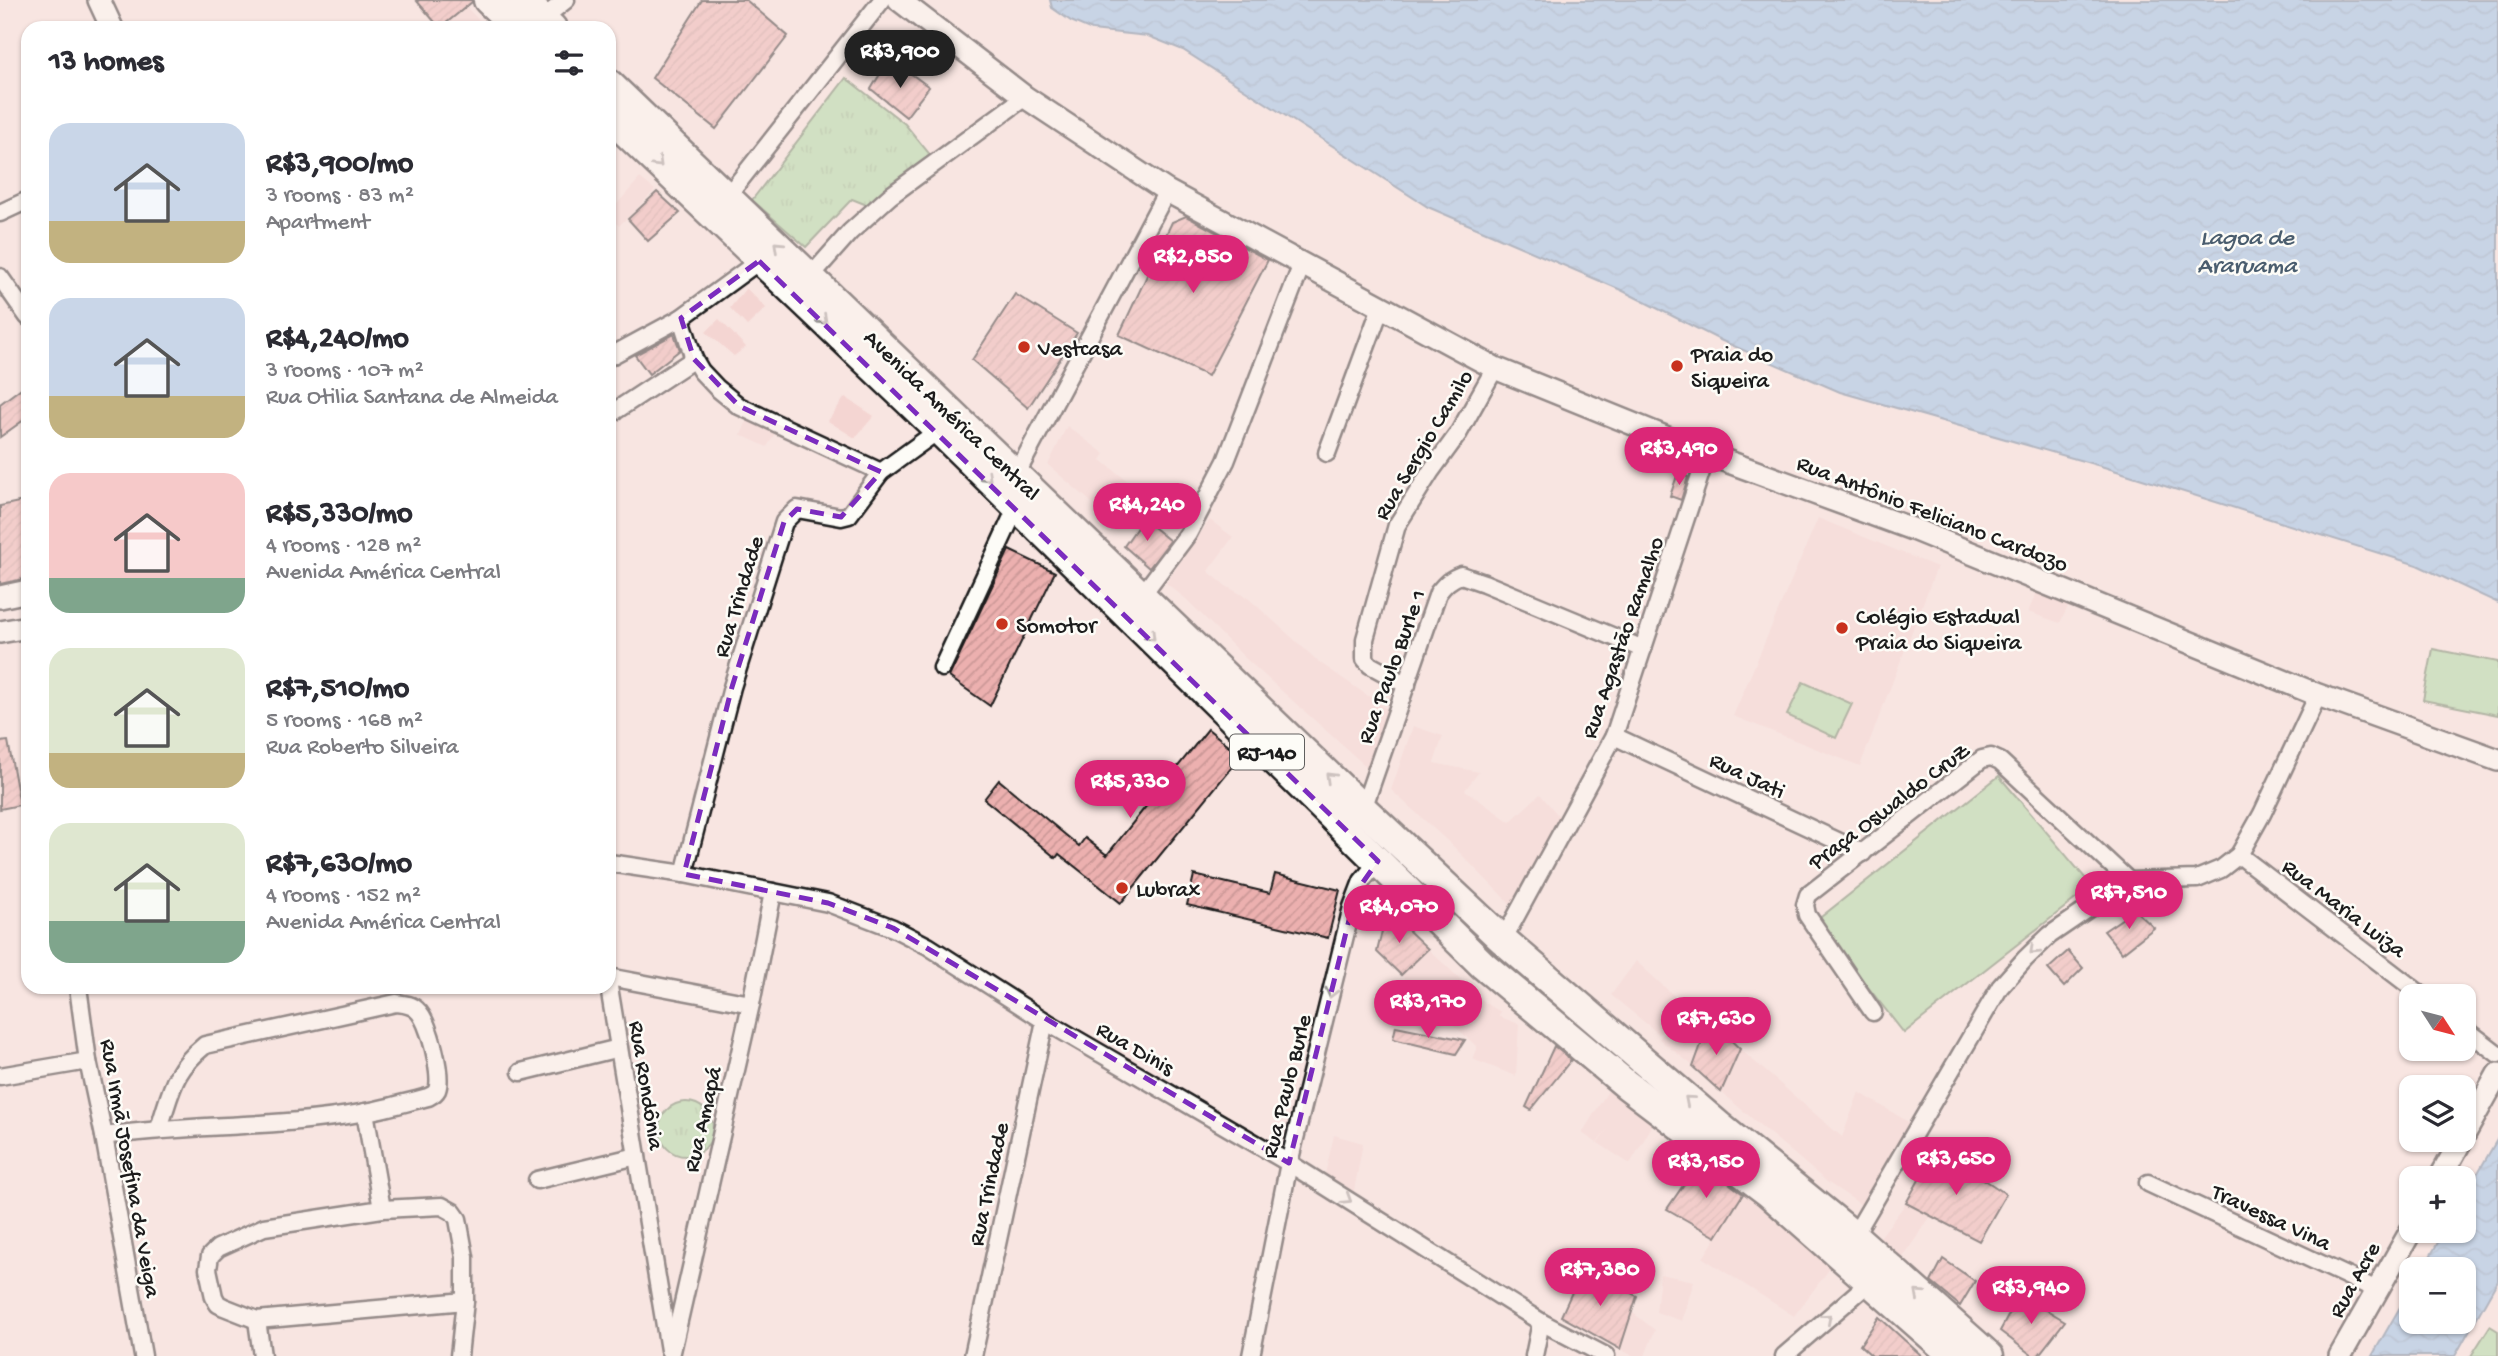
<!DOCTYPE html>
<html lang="en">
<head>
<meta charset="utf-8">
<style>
  :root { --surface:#fff; --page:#f7f7f7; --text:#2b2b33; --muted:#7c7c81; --accent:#db2777 }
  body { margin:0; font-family:"Gochi Hand",sans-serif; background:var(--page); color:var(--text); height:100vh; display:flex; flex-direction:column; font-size:26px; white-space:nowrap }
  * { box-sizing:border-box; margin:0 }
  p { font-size:23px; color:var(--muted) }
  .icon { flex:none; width:38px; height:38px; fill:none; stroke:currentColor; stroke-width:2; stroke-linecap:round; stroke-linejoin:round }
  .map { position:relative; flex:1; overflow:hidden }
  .side { position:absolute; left:21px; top:21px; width:595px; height:973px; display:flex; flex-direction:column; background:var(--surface); border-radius:21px; box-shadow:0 2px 5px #0004 }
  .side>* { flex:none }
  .needle { width:46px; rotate:126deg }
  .buttons { position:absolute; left:2399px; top:984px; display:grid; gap:14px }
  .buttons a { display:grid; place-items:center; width:77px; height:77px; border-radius:14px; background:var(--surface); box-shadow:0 2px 5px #0004; font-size:35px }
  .price { position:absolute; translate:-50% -60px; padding:0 16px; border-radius:24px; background:var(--accent); color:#fff; font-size:23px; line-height:46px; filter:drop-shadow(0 2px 4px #0008) }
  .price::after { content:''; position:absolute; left:50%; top:42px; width:21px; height:16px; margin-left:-10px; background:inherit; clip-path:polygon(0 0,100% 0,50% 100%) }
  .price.selected { background:#222; color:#fff }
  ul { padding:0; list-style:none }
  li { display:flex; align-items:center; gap:21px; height:175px; padding:0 28px }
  li span { display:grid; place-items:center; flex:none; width:196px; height:140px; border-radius:21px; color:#555 }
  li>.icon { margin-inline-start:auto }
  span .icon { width:84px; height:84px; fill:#fffc; stroke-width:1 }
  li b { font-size:30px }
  h2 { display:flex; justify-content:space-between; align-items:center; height:84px; padding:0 28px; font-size:30px }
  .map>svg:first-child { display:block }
  .built { fill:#f4d5d2 }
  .grass { fill:#a3d99d; stroke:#607a5c; stroke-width:2 }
  .park { fill:url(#park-tufts); stroke:#607a5c; stroke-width:2 }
  .water { fill:url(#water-waves); stroke:#607d97; stroke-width:2 }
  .building { fill:url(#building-hatch); stroke:#1c1c1c; stroke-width:2 }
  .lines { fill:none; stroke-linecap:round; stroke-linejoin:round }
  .street-casing { stroke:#1c1c1c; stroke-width:21 }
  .secondary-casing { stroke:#1c1c1c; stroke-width:26 }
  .highway-casing { stroke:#1c1c1c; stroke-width:33 }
  .street { stroke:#fdfcf7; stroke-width:16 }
  .secondary { stroke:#fdfcf7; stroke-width:21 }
  .highway { stroke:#fdfcf7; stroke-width:28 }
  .oneway { stroke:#989794 }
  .marked { fill:none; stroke:#7b2cbf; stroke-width:5; stroke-dasharray:14 9; stroke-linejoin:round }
  .poi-dot { fill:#c8321e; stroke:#fdfcf7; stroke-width:2.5 }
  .labels { text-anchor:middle; stroke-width:5; stroke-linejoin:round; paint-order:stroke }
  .shield { fill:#fdfcf7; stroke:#605f5e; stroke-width:2 }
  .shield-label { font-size:21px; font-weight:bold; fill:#1c1c1c }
  .poi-label { font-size:23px; fill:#1c1c1c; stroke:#fdfcf7; text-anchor:start }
  .street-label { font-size:23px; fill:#1c1c1c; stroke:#fdfcf7 }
  .water-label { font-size:24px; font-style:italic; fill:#4a5d6e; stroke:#fdfcf7 }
</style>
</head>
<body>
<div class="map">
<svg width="2498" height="1356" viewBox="0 0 2498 1356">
  <defs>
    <pattern id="park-tufts" width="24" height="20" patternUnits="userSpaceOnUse" patternTransform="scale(1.75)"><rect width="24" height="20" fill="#a3d99d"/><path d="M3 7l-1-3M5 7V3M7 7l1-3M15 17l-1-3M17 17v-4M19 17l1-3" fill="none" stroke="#8cba87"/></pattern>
    <pattern id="water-waves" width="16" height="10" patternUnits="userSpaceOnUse" patternTransform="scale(1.75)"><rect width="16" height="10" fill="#8ebee9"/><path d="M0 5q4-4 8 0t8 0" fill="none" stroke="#7aa3c7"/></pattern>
    <pattern id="building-hatch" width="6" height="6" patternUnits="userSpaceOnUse" patternTransform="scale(1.75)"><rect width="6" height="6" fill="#ecb0af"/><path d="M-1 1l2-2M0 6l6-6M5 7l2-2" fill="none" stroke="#ca9796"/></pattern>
  </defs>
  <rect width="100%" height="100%" fill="#f8e5e1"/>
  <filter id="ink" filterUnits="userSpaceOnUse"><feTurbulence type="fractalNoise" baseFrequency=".0143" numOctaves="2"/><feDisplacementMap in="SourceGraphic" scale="14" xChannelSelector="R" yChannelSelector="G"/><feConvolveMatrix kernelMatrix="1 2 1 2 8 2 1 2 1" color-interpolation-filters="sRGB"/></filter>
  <g filter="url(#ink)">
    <g class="built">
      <path d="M466,7L487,28H439Z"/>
      <path d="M640,178L655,190L619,226L609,216V213Z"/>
      <path d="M746,288L766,308L747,326L730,308Z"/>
      <path d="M719,319L746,347L734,356L706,332Z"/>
      <path d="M845,397L874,416L855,438L828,421Z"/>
      <path d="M748,418L775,433L767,447L741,435Z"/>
      <path d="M1067,426L1105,454L1101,460L1139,490L1117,524L1048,465Z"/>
      <path d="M1666,441L1702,457L1695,480L1657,465Z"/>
      <path d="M1818,518L1937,567L1860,766L1733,716Z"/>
      <path d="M1210,520L1233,537L1208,571L1226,586L1248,598L1319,662L1393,713L1370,770L1245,658L1186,599L1166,583Z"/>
      <path d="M2038,589L2070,603L2060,623L2028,612Z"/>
      <path d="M1413,726L1443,736L1434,763L1479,772L1465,790L1510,822L1540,794L1562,820L1551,833L1555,837L1514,908L1454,847L1391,790Z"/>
      <path d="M1428,949L1487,1004L1501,1012L1498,1016L1519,1024L1516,1076L1472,1059L1477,1047L1401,975Z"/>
      <path d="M1636,961L1682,1003L1659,1034L1611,995Z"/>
      <path d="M1684,1005L1709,1021L1692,1065L1659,1039Z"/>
      <path d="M1740,1049L1842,1137L1859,1092L1915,1126L1866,1208L1827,1182L1721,1092Z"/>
      <path d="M1611,1086L1656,1119L1630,1164L1598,1143L1609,1127L1597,1143L1582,1133Z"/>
      <path d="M1334,1135L1363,1143L1354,1191L1325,1174Z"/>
      <path d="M1747,1188L1834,1263L1794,1316L1703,1258Z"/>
      <path d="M1906,1203L1931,1216L1901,1260L1878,1240Z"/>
      <path d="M1660,1274L1694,1281L1682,1321L1656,1312Z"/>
      <path d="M1632,1312L1655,1330L1645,1356H1633L1620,1349Z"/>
    </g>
    <g class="grass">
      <path d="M2433,649L2498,662V715L2423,700Z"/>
      <path d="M1803,682L1852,704L1836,738L1787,715Z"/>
      <path d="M1999,776L2092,886L1904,1033L1816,921Z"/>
      <path d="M2490,1326L2498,1331V1356H2471Z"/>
    </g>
    <g class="park">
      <path d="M846,78L905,124L932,157L872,207L852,199L806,247L752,200Z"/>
      <circle cx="686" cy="1129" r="27"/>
    </g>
    <g class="water">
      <path d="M1050,0H2498V603L2417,565L2104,467L1840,392L1720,340L1621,290L1428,207L1183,50L1148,36L1092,30L1071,21L1052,8Z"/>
      <path d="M2498,1138V1280L2455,1356H2372L2411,1288L2412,1321H2464V1269H2423L2445,1230H2464V1197Z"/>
    </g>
    <g class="building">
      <path d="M416,0H472V2L440,28Z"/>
      <path d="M702,0H746L788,36L716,129L652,78Z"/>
      <path d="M885,66L898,75L903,68L929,87L906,117L871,89Z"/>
      <path d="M657,192L680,213L648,241L628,219Z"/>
      <path d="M1186,216L1268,260L1208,376L1119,335L1172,222Z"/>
      <path d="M1015,294L1077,333L1028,408L972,360Z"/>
      <path d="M674,334L680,350L649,374L635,355Z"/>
      <path d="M28,383V417L0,437V404Z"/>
      <path d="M1678,473L1688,477L1681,500L1670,496Z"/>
      <path d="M28,500V536L25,537L28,578L0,584V506Z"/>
      <path d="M1143,519L1170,541L1149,568L1124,546Z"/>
      <path d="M1009,550L1055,572L990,706L949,677Z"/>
      <path d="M1208,729L1241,756L1121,903L1059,854L1056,858L984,799L999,780L1079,846L1085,838L1107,855Z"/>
      <path d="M8,741L20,805L0,809V742Z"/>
      <path d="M1275,874L1340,890L1328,938L1187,905L1194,875L1270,893Z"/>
      <path d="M1387,910L1428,949L1401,975L1377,952Z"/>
      <path d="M2135,910L2154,928L2122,953L2104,931Z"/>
      <path d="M2068,951L2083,968L2064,987L2048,969Z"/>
      <path d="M1710,1020L1740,1049L1721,1092L1693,1067Z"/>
      <path d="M1396,1026L1465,1040L1456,1054L1393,1039Z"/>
      <path d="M1554,1046L1571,1060L1531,1110L1526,1107Z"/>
      <path d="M1934,1153L1985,1180L2006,1194L1979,1241L1906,1203Z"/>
      <path d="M1700,1161L1743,1194L1716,1237L1667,1209Z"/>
      <path d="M1943,1259L1975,1281L1960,1306L1931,1282Z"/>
      <path d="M1583,1268L1637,1296L1620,1349L1561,1316Z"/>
      <path d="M2020,1294L2065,1321L2038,1356H2033L2000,1331Z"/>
      <path d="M1879,1317L1922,1356H1872L1860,1345Z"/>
    </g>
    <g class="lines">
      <defs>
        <g id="street">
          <path d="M542,19L566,0"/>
          <path d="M726,198L882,0"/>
          <path d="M0,213L28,200"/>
          <path d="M811,276L850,232L890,196L1025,97"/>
          <path d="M0,277L28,317"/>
          <path d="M681,318L694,359L701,371L717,388L739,406L881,472"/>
          <path d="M609,357L681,318L759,261"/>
          <path d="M609,415L694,359"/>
          <path d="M1327,453L1381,307"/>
          <path d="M1016,475L1167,191"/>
          <path d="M1142,595L1188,534L1226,461L1302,264"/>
          <path d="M942,668L1017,506"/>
          <path d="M1407,685L1370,665L1365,659V639L1397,525L1431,471L1458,434L1495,368"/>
          <path d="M1614,736L1863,853"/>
          <path d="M1363,809L1438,593C1445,584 1450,579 1461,575L1484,583L1643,649"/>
          <path d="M2239,855L2423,996"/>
          <path d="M609,863L684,874L828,903L893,928L928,946L1045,1021L1289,1163L1541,1322L1606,1356"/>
          <path d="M684,874L732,687L784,522L797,509L841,517L849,515L881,472L939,430"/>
          <path d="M1503,940L1614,736L1707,454"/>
          <path d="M609,977L751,1004"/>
          <path d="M78,987L88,1061L104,1136L143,1356"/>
          <path d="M609,987L669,1350"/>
          <path d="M1873,1012L1807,915L1805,905L1808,895L1982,759L1991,757L2000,761L2129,881"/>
          <path d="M2464,1028L2498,1054"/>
          <path d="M521,1072L619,1048"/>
          <path d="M0,1076L88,1061"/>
          <path d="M365,1112L382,1209"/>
          <path d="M104,1136C191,1124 280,1128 366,1112C387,1108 408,1102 428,1097C432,1095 435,1094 437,1090C443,1076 429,1020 417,1010C411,1004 404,1004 396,1003L205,1045C172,1072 172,1090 159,1128"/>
          <path d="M537,1180L637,1156"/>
          <path d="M2148,1183L2377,1290"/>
          <path d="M1854,1236L2000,987L2025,959L2050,935L2129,881L2197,879L2221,869L2239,855L2262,814L2318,695"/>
          <path d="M257,1320L224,1307L218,1304L214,1297L208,1269L210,1256L218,1248L264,1227L382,1209L442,1206L453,1212L458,1219L465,1257V1301L459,1356"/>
          <path d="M262,1356L257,1320L465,1301"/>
          <path d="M671,1356L751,1004L773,892"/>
          <path d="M973,1356L1045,1021"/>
          <path d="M1251,1356L1289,1163L1352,907L1362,881L1381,858"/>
          <path d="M1534,1356L1541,1322"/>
          <path d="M1784,1356L1871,1281"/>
        </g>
        <g id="secondary">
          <path d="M99,0L112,28"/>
          <path d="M899,0L1025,97L1167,191L1495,368L1707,454L1915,530L2318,695L2498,760"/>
          <path d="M0,597L28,591"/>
          <path d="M0,632L28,627"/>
          <path d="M2464,1135L2498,1074"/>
          <path d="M2440,1178L2462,1139"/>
          <path d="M2340,1356L2412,1229"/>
        </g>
        <g id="highway">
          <path d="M488,0L517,28"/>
          <path d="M523,0L552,28"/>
          <path d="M609,84L1363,809L1503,940L1719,1126L1854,1236L1989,1356"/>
          <path d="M609,116L939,430L1483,965L1627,1085L1768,1192L1954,1356"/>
        </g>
      </defs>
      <use href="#street" class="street-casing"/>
      <use href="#secondary" class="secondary-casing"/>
      <use href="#highway" class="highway-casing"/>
      <use href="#street" class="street"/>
      <use href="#secondary" class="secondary"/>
      <use href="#highway" class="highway"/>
    </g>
    <defs><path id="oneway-chevron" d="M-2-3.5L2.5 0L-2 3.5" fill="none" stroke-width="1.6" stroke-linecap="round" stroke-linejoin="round" transform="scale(1.75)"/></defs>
    <g class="oneway">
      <use href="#oneway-chevron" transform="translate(658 163) rotate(44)"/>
      <use href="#oneway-chevron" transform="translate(778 246) rotate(-137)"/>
      <use href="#oneway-chevron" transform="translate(823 320) rotate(43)"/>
      <use href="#oneway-chevron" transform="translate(987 477) rotate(44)"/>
      <use href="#oneway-chevron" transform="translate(1151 636) rotate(45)"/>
      <use href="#oneway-chevron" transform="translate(1330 777) rotate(-136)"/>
      <use href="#oneway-chevron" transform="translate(2034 950) rotate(137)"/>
      <use href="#oneway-chevron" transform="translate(1331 993) rotate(104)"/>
      <use href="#oneway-chevron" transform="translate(1689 1100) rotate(-139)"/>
      <use href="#oneway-chevron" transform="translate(1347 1199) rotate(32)"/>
      <use href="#oneway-chevron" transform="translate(1919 1294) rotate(-138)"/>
      <use href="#oneway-chevron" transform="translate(1827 1318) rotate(-41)"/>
    </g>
  </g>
  <path d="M0 0H2498V1356H0ZM759,261L1378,861L1356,892L1289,1163L893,928L828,903L684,874L732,687L784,522L797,509L841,517L881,472L739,406L694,359L681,318Z" fill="#f8e5e1" fill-opacity=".55" fill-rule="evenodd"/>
  <path class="marked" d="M759,261L1378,861L1356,892L1289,1163L893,928L828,903L684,874L732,687L784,522L797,509L841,517L881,472L739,406L694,359L681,318Z"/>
  <g class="poi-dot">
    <circle cx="1024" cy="347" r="7"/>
    <circle cx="1677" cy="366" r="7"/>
    <circle cx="1002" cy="624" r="7"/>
    <circle cx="1842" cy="628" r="7"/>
    <circle cx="1122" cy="888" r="7"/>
  </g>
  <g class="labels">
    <rect class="shield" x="1230" y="734.5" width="74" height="35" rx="5"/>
    <g class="shield-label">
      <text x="1267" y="759">RJ-140</text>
    </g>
    <g class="poi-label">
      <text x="1038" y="355">Vestcasa</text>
      <text x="1691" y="361">Praia do<tspan x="1691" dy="26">Siqueira</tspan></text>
      <text x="1856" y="623">Colégio Estadual<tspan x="1856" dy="26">Praia do Siqueira</tspan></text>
      <text x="1016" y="632">Somotor</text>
      <text x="1136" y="896">Lubrax</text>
    </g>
    <g class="street-label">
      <text transform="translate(953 414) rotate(44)" y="8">Avenida América Central</text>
      <text transform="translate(1422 444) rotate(-59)" y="8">Rua Sergio Camilo</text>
      <text transform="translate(1933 512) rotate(21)" y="8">Rua Antônio Feliciano Cardozo</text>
      <text transform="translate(737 596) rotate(-73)" y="8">Rua Trindade</text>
      <text transform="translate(1621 637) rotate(-71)" y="8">Rua Agastão Ramalho</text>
      <text transform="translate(1390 666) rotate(-70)" y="8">Rua Paulo Burle 1</text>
      <text transform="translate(1748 774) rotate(25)" y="8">Rua Jati</text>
      <text transform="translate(1888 805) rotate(-37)" y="8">Praça Oswaldo CruZ</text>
      <text transform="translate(2345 907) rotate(37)" y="8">Rua Maria Luiza</text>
      <text transform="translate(1136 1047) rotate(30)" y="8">Rua Dinis</text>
      <text transform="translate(648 1085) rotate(81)" y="8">Rua Rondônia</text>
      <text transform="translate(1285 1086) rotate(-76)" y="8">Rua Paulo Burle</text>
      <text transform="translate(701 1119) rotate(-77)" y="8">Rua Amapá</text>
      <text transform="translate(132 1168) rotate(80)" y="8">Rua Irmã Josefina da Veiga</text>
      <text transform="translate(987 1184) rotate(-78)" y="8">Rua Trindade</text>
      <text transform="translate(2272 1216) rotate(25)" y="8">Travessa Vina</text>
      <text transform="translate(2353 1279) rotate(-61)" y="8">Rua Acre</text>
    </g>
    <g class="water-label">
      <text x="2247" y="244">Lagoa de<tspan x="2247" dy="28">Araruama</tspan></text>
    </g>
  </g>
</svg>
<div class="buttons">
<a><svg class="needle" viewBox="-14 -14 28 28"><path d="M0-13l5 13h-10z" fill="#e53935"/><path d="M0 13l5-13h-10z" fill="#7c7c81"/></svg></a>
<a><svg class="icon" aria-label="layers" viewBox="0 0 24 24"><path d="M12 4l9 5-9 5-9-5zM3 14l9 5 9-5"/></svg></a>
<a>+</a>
<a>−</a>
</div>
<b class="price selected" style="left:900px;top:90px">R$3,900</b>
<b class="price" style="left:1193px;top:295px">R$2,850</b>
<b class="price" style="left:1679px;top:487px">R$3,490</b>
<b class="price" style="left:1147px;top:543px">R$4,240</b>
<b class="price" style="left:1130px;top:820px">R$5,330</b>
<b class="price" style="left:2129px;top:931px">R$7,510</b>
<b class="price" style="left:1399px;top:945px">R$4,070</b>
<b class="price" style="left:1428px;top:1040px">R$3,170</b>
<b class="price" style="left:1716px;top:1057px">R$7,630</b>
<b class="price" style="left:1956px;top:1197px">R$3,650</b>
<b class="price" style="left:1706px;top:1200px">R$3,150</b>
<b class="price" style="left:1600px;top:1308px">R$7,380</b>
<b class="price" style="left:2031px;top:1326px">R$3,940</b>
<section class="side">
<h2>13 homes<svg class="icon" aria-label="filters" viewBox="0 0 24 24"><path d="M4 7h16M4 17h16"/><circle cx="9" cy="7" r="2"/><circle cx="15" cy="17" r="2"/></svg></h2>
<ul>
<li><span style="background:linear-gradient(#c9d6e8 70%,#c2b280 0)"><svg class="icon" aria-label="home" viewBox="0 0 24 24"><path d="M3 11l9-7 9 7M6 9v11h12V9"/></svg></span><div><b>R$3,900/mo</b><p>3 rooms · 83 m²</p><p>Apartment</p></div></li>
<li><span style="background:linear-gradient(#c9d6e8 70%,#c2b280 0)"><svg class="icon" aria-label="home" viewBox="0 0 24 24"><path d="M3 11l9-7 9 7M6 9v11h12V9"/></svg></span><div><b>R$4,240/mo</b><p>3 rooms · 107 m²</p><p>Rua Otilia Santana de Almeida</p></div></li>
<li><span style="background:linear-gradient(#f6c9c9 75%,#7fa58c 0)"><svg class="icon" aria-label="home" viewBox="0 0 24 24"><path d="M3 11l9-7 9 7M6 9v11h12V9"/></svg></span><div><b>R$5,330/mo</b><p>4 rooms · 128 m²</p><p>Avenida América Central</p></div></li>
<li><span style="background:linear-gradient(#dfe7d0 75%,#c2b280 0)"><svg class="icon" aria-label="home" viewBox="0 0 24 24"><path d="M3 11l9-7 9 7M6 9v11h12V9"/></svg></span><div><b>R$7,510/mo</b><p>5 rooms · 168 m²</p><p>Rua Roberto Silveira</p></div></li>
<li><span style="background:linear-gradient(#dfe7d0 70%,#7fa58c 0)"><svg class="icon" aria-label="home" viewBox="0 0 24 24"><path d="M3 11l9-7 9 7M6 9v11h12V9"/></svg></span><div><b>R$7,630/mo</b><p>4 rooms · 152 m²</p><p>Avenida América Central</p></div></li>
</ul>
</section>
</div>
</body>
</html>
